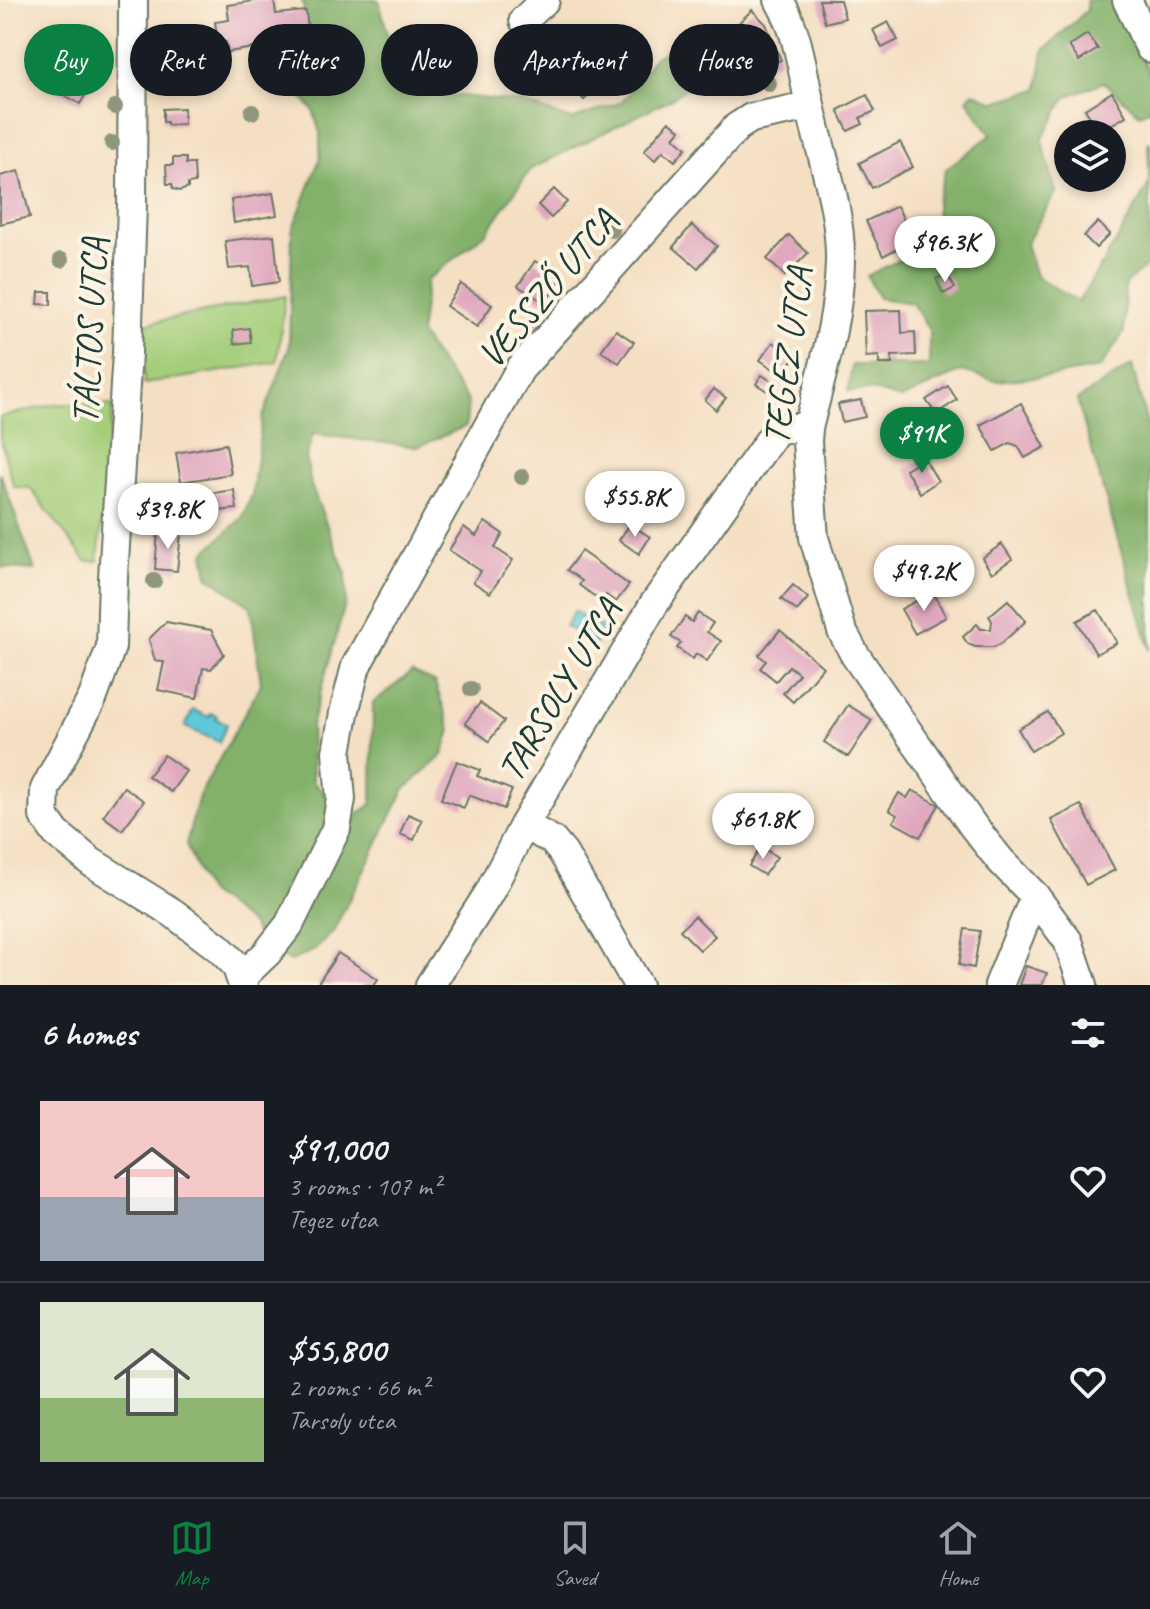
<!DOCTYPE html>
<html lang="en">
<head>
<meta charset="utf-8">
<style>
  :root { --surface:#171b24; --page:#242831; --text:#f1f3f6; --muted:#9ea1a6; --line:#363941; --accent:#0b8043 }
  body { margin:0; font-family:Caveat,sans-serif; background:var(--page); color:var(--text); height:100vh; display:flex; flex-direction:column; font-size:30px; white-space:nowrap }
  * { box-sizing:border-box; margin:0 }
  p { font-size:26px; color:var(--muted) }
  .icon { flex:none; width:44px; height:44px; fill:none; stroke:currentColor; stroke-width:2; stroke-linecap:round; stroke-linejoin:round }
  .map { position:relative; height:985px; overflow:hidden }
  .sheet { display:flex; flex-direction:column; background:var(--surface); flex:1 }
  .sheet>* { flex:none }
  .hud { position:absolute; left:24px; top:24px; width:1102px; height:72px; display:flex; gap:16px }
  .fabs { position:absolute; left:1054px; top:120px; display:grid; gap:16px }
  .fabs a { display:grid; place-items:center; width:72px; height:72px; border-radius:50%; background:var(--surface); box-shadow:0 4px 12px #0003; font-size:40px }
  .price { position:absolute; translate:-50% -68px; padding:0 18px; border-radius:28px; background:#fff; color:#222; font-size:26px; line-height:52px; filter:drop-shadow(0 2px 4px #0008) }
  .price::after { content:''; position:absolute; left:50%; top:48px; width:24px; height:18px; margin-left:-12px; background:inherit; clip-path:polygon(0 0,100% 0,50% 100%) }
  .price.on { background:var(--accent); color:#fff }
  ul { padding:0; list-style:none }
  li { display:flex; align-items:center; gap:24px; height:200px; padding:0 40px }
  li+li { border-top:2px solid var(--line) }
  li span { display:grid; place-items:center; flex:none; width:224px; height:160px; border-radius:0px; color:#555 }
  li>.icon { margin-inline-start:auto }
  span .icon { width:96px; height:96px; fill:#fffc; stroke-width:1 }
  li b { font-size:34px }
  h2 { display:flex; justify-content:space-between; align-items:center; height:96px; padding:0 40px; font-size:34px }
  .tag { padding:0 28px; border-radius:36px; background:var(--surface); box-shadow:0 4px 12px #0003; font-size:28px; line-height:72px }
  .tag.on { background:var(--accent); color:#fff }
  .menu { display:flex; justify-content:space-around; align-items:center; height:112px; border-top:2px solid var(--line); background:var(--surface); font-size:22px; color:var(--muted) }
  .menu a { display:grid; justify-items:center; gap:4px }
  .menu .on { color:var(--accent) }
  .map>svg:first-child { display:block }
  .green { fill:#a4ce7a; stroke:#628657; stroke-width:2 }
  .forest { fill:#83b16a; stroke:#51774f; stroke-width:2 }
  .water { fill:#5fc9d9; stroke:#3f8386; stroke-width:2 }
  .building { fill:#e0a8bf }
  .lines { fill:none; stroke-linecap:round; stroke-linejoin:round }
  .minor-casing { stroke:#6a7666; stroke-width:32 }
  .minor { stroke:#fff; stroke-width:28 }
  .tree { fill:#8e967c }
  .labels { text-anchor:middle; stroke-width:8; stroke-linejoin:round; paint-order:stroke }
  .street-label { font-size:38px; fill:#1f3d34; stroke:#fcf5e5 }
</style>
</head>
<body>
<div class="map">
<svg width="1150" height="985" viewBox="0 0 1150 985">
  <rect width="100%" height="100%" fill="#fcf5e5"/>
  <filter id="ink" filterUnits="userSpaceOnUse"><feTurbulence type="fractalNoise" baseFrequency=".0125" numOctaves="2"/><feDisplacementMap in="SourceGraphic" scale="16" xChannelSelector="R" yChannelSelector="G"/><feConvolveMatrix kernelMatrix="1 2 1 2 8 2 1 2 1" color-interpolation-filters="sRGB"/></filter>
  <filter id="wash" filterUnits="userSpaceOnUse"><feTurbulence type="fractalNoise" baseFrequency=".006" numOctaves="4" result="noise"/><feDisplacementMap in="SourceGraphic" scale="32" xChannelSelector="R" yChannelSelector="G"/><feGaussianBlur stdDeviation="1.8" result="paint"/><feColorMatrix in="noise" values="0 0 0 0 0 0 0 0 0 0 0 0 0 0 0 0 0 1.4 0 .05"/><feComposite in="paint" operator="in"/></filter>
  <g filter="url(#wash)">
    <rect width="100%" height="100%" fill="#f4dfc3"/>
    <g class="green">
      <path d="M285,296L277,362L144,384V324Z"/>
      <path d="M55,404L113,405L98,561H86L30,488L14,487L0,438V417Z"/>
    </g>
    <g class="forest">
      <path d="M302,0H379L389,39L445,94L524,103L571,120L622,102L654,58L677,44L699,59L690,85L669,100L531,169L486,233L427,280L420,334L468,401L466,426L418,447L313,434L306,458L311,485L346,574V601L311,726L313,782L351,818L372,804L373,703L412,672L435,683L451,730L443,755L404,790L333,932L315,950L291,961L267,953L252,925L206,891L186,844L199,796L261,684L251,607L208,576L204,553L242,518L252,495L262,419L289,348L292,231L320,158V133L313,110L281,73L308,30Z"/>
      <path d="M1086,0H1115L1121,11L1150,75V109L1140,114L1103,82L1066,97L1042,140L1056,192L1026,244L1036,276L1078,302L1117,240L1150,182L1148,143L1150,142V263L1125,284L1124,332L1100,368L1052,376L996,381L962,371L901,399L870,390L848,392L852,365H929V330L912,303L879,298L867,276L937,241L936,204L946,169L991,135L967,99L973,92L995,102L1038,89L1044,50L1087,10Z"/>
      <path d="M1132,365L1150,436V650L1077,400Z"/>
      <path d="M0,473L35,570L0,567Z"/>
    </g>
    <g class="water">
      <path d="M574,611L584,617L586,615L592,616L596,621L595,623L605,629L596,644L565,626Z"/>
      <path d="M193,710L209,717L211,713L217,716L216,719L227,724L219,742L185,727Z"/>
    </g>
    <g id="blocks">
      <g class="building">
        <path d="M261,0H274L276,14L306,11L308,30L278,34L280,44L228,52L226,42L218,43L215,22L229,20L227,5Z"/>
        <path d="M819,0H840L845,18L825,23Z"/>
        <path d="M752,10L766,24L781,60L761,69L751,44L730,64L714,47Z"/>
        <path d="M888,22L898,40L882,48L873,30Z"/>
        <path d="M1087,34L1098,49L1079,61L1069,46Z"/>
        <path d="M71,39L97,53L86,72L96,77L80,104L30,75L45,49L60,58Z"/>
        <path d="M595,65L608,79L584,100L571,85Z"/>
        <path d="M1112,92L1126,116L1099,132L1085,109Z"/>
        <path d="M867,95L875,111L860,118L863,124L848,131L838,110Z"/>
        <path d="M184,108V124L167,125V122H163V109Z"/>
        <path d="M669,121L680,130L674,137L686,148L675,161L663,151L655,160L644,151Z"/>
        <path d="M900,142L913,167L872,188L859,163Z"/>
        <path d="M173,158H186V164H194L195,183L188,184V188L180,191L173,189L172,184H167L166,165H173Z"/>
        <path d="M19,171L30,217L0,224V176Z"/>
        <path d="M554,189L567,202L551,218L538,205Z"/>
        <path d="M273,193L277,215L234,223L231,200Z"/>
        <path d="M897,206L906,224L915,220L923,236L883,256L866,221Z"/>
        <path d="M1098,222L1110,234L1096,248L1084,236Z"/>
        <path d="M692,225L717,246L698,268L673,247Z"/>
        <path d="M274,235L279,282L252,286L250,267L229,269L225,241Z"/>
        <path d="M789,235L808,253L785,276L767,259Z"/>
        <path d="M535,261L561,279L545,303L518,286Z"/>
        <path d="M947,274L955,288L943,294L936,279Z"/>
        <path d="M461,284L492,305L477,327L446,306Z"/>
        <path d="M39,292H51V305L38,304Z"/>
        <path d="M540,310L548,316L539,328L530,322Z"/>
        <path d="M901,310L902,333L915,332L916,355L891,356L892,364H879V356L866,357L864,311Z"/>
        <path d="M249,328L251,342L234,344L233,330Z"/>
        <path d="M616,330L634,342L619,363L601,351Z"/>
        <path d="M773,342L795,357L782,375L760,360Z"/>
        <path d="M762,375L773,382L767,391L756,384Z"/>
        <path d="M948,386L957,400L936,414L926,400Z"/>
        <path d="M714,389L726,398L716,410L705,400Z"/>
        <path d="M861,400L865,417L842,422L838,404Z"/>
        <path d="M1021,403L1045,447L1025,458L1018,446L1010,443L995,451L980,425Z"/>
        <path d="M226,444L231,474L181,482L176,453Z"/>
        <path d="M924,458L938,481L920,493L905,469Z"/>
        <path d="M234,490L237,509L208,512L206,494Z"/>
        <path d="M485,522L503,534L495,548L513,560L490,593L473,582L481,571L449,550L464,527L476,536Z"/>
        <path d="M630,524L650,537L639,554L619,540Z"/>
        <path d="M158,531L181,533L177,571L155,569Z"/>
        <path d="M1002,544L1012,559L992,573L982,558Z"/>
        <path d="M581,551L629,585L616,602L606,595L601,601L579,585L582,581L567,570Z"/>
        <path d="M793,585L808,598L797,611L781,599Z"/>
        <path d="M933,592L946,617L915,634L901,609Z"/>
        <path d="M1008,600L1026,621L1002,643L994,647H975L968,644L963,637L977,624L981,629H991L992,621L989,616Z"/>
        <path d="M1098,610L1117,643L1096,654L1077,621Z"/>
        <path d="M698,613L713,623L707,632L721,641L707,661L696,654L693,659L677,648L681,643L671,637L685,617L692,622Z"/>
        <path d="M166,622L211,630L224,654L211,669L203,668L197,698L158,690L164,662L155,661L149,639Z"/>
        <path d="M780,630L823,667L793,702L783,693L799,674L789,666L776,681L760,668L766,661L759,655Z"/>
        <path d="M480,703L504,721L489,741L465,723Z"/>
        <path d="M848,705L872,720L848,757L824,742Z"/>
        <path d="M1048,712L1061,733L1031,751L1018,729Z"/>
        <path d="M164,755L186,771L171,792L148,776Z"/>
        <path d="M457,761L480,770L477,776L512,790L504,809L469,795L464,808L441,799Z"/>
        <path d="M124,787L144,801L122,830L103,816Z"/>
        <path d="M912,790L939,805L920,837L893,822L897,815L889,810L899,793L907,798Z"/>
        <path d="M1081,805L1115,870L1086,885L1051,820Z"/>
        <path d="M408,814L422,820L414,840L400,834Z"/>
        <path d="M761,847L777,857L764,875L749,866Z"/>
        <path d="M695,916L715,936L700,950L680,930Z"/>
        <path d="M965,929L980,931L974,968L959,965Z"/>
        <path d="M338,953L378,979L374,985H317Z"/>
        <path d="M1026,966L1047,973L1042,985H1019Z"/>
      </g>
    </g>
  </g>
  <g filter="url(#ink)">
    <use href="#blocks" fill-opacity="0" stroke="#6a7666" stroke-width="2"/>
    <g class="lines">
      <defs>
        <g id="minor">
          <path d="M133,0L132,204L127,353L113,578L111,647L93,697L45,789L44,816L56,833L91,862L173,913L219,948L236,965L243,985"/>
          <path d="M779,0C784,9 789,18 792,28C801,52 804,79 810,105C821,156 841,208 840,261C839,318 822,373 808,428L807,442L814,538L842,631L855,655L973,826L1000,860L1035,896L1068,941L1083,985"/>
          <path d="M1127,0L1150,48"/>
          <path d="M524,20L545,0"/>
          <path d="M524,825L552,840L563,853L638,985"/>
          <path d="M241,978L267,953L289,925L336,829L341,799L337,752L344,713L356,666L520,369L737,127L751,118L810,106"/>
          <path d="M430,985L489,893L524,825L654,604L778,428H808"/>
          <path d="M999,985L1035,896"/>
        </g>
      </defs>
      <use href="#minor" class="minor-casing"/>
      <use href="#minor" class="minor"/>
    </g>
    <g class="tree">
      <circle cx="769" cy="84" r="8"/>
      <circle cx="115" cy="107" r="8"/>
      <circle cx="252" cy="112" r="8"/>
      <circle cx="112" cy="143" r="8"/>
      <circle cx="612" cy="230" r="8"/>
      <circle cx="61" cy="260" r="8"/>
      <circle cx="522" cy="477" r="8"/>
      <circle cx="154" cy="581" r="8"/>
      <circle cx="471" cy="689" r="8"/>
    </g>
  </g>
  <g class="labels">
    <g class="street-label">
      <text transform="translate(547 288) rotate(-50)" y="13">VESSZŐ UTCA</text>
      <text transform="translate(89 331) rotate(-87)" y="13">TÁLTOS UTCA</text>
      <text transform="translate(787 356) rotate(-82)" y="13">TEGEZ UTCA</text>
      <text transform="translate(559 690) rotate(-59)" y="13">TARSOLY UTCA</text>
    </g>
  </g>
</svg>
<div class="fabs">
<a><svg class="icon" aria-label="layers" viewBox="0 0 24 24"><path d="M12 4l9 5-9 5-9-5zM3 14l9 5 9-5"/></svg></a>
</div>
<b class="price" style="left:945px;top:284px">$96.3K</b>
<b class="price on" style="left:922px;top:475px">$91K</b>
<b class="price" style="left:635px;top:539px">$55.8K</b>
<b class="price" style="left:168px;top:551px">$39.8K</b>
<b class="price" style="left:924px;top:613px">$49.2K</b>
<b class="price" style="left:763px;top:861px">$61.8K</b>
<div class="hud">
<a class="tag on">Buy</a>
<a class="tag">Rent</a>
<a class="tag">Filters</a>
<a class="tag">New</a>
<a class="tag">Apartment</a>
<a class="tag">House</a>
</div>
</div>
<section class="sheet">
<h2>6 homes<svg class="icon" aria-label="filters" viewBox="0 0 24 24"><path d="M4 7h16M4 17h16"/><circle cx="9" cy="7" r="2"/><circle cx="15" cy="17" r="2"/></svg></h2>
<ul>
<li><span style="background:linear-gradient(#f6c9c9 60%,#9aa5b1 0)"><svg class="icon" aria-label="home" viewBox="0 0 24 24"><path d="M3 11l9-7 9 7M6 9v11h12V9"/></svg></span><div><b>$91,000</b><p>3 rooms · 107 m²</p><p>Tegez utca</p></div><svg class="icon" aria-label="heart" viewBox="0 0 24 24"><path d="M12 20l-8-8c-3-5 5-10 8-4 3-6 11-1 8 4z"/></svg></li>
<li><span style="background:linear-gradient(#dfe7d0 60%,#8fb573 0)"><svg class="icon" aria-label="home" viewBox="0 0 24 24"><path d="M3 11l9-7 9 7M6 9v11h12V9"/></svg></span><div><b>$55,800</b><p>2 rooms · 66 m²</p><p>Tarsoly utca</p></div><svg class="icon" aria-label="heart" viewBox="0 0 24 24"><path d="M12 20l-8-8c-3-5 5-10 8-4 3-6 11-1 8 4z"/></svg></li>
</ul>
</section>
<nav class="menu">
<a class="on"><svg class="icon" aria-label="map" viewBox="0 0 24 24"><path d="M3 6l6-2 6 2 6-2v14l-6 2-6-2-6 2zM9 4v14M15 6v14"/></svg>Map</a>
<a><svg class="icon" aria-label="saved" viewBox="0 0 24 24"><path d="M7 4h10v16l-5-4-5 4z"/></svg>Saved</a>
<a><svg class="icon" aria-label="home" viewBox="0 0 24 24"><path d="M3 11l9-7 9 7M6 9v11h12V9"/></svg>Home</a>
</nav>
</body>
</html>
